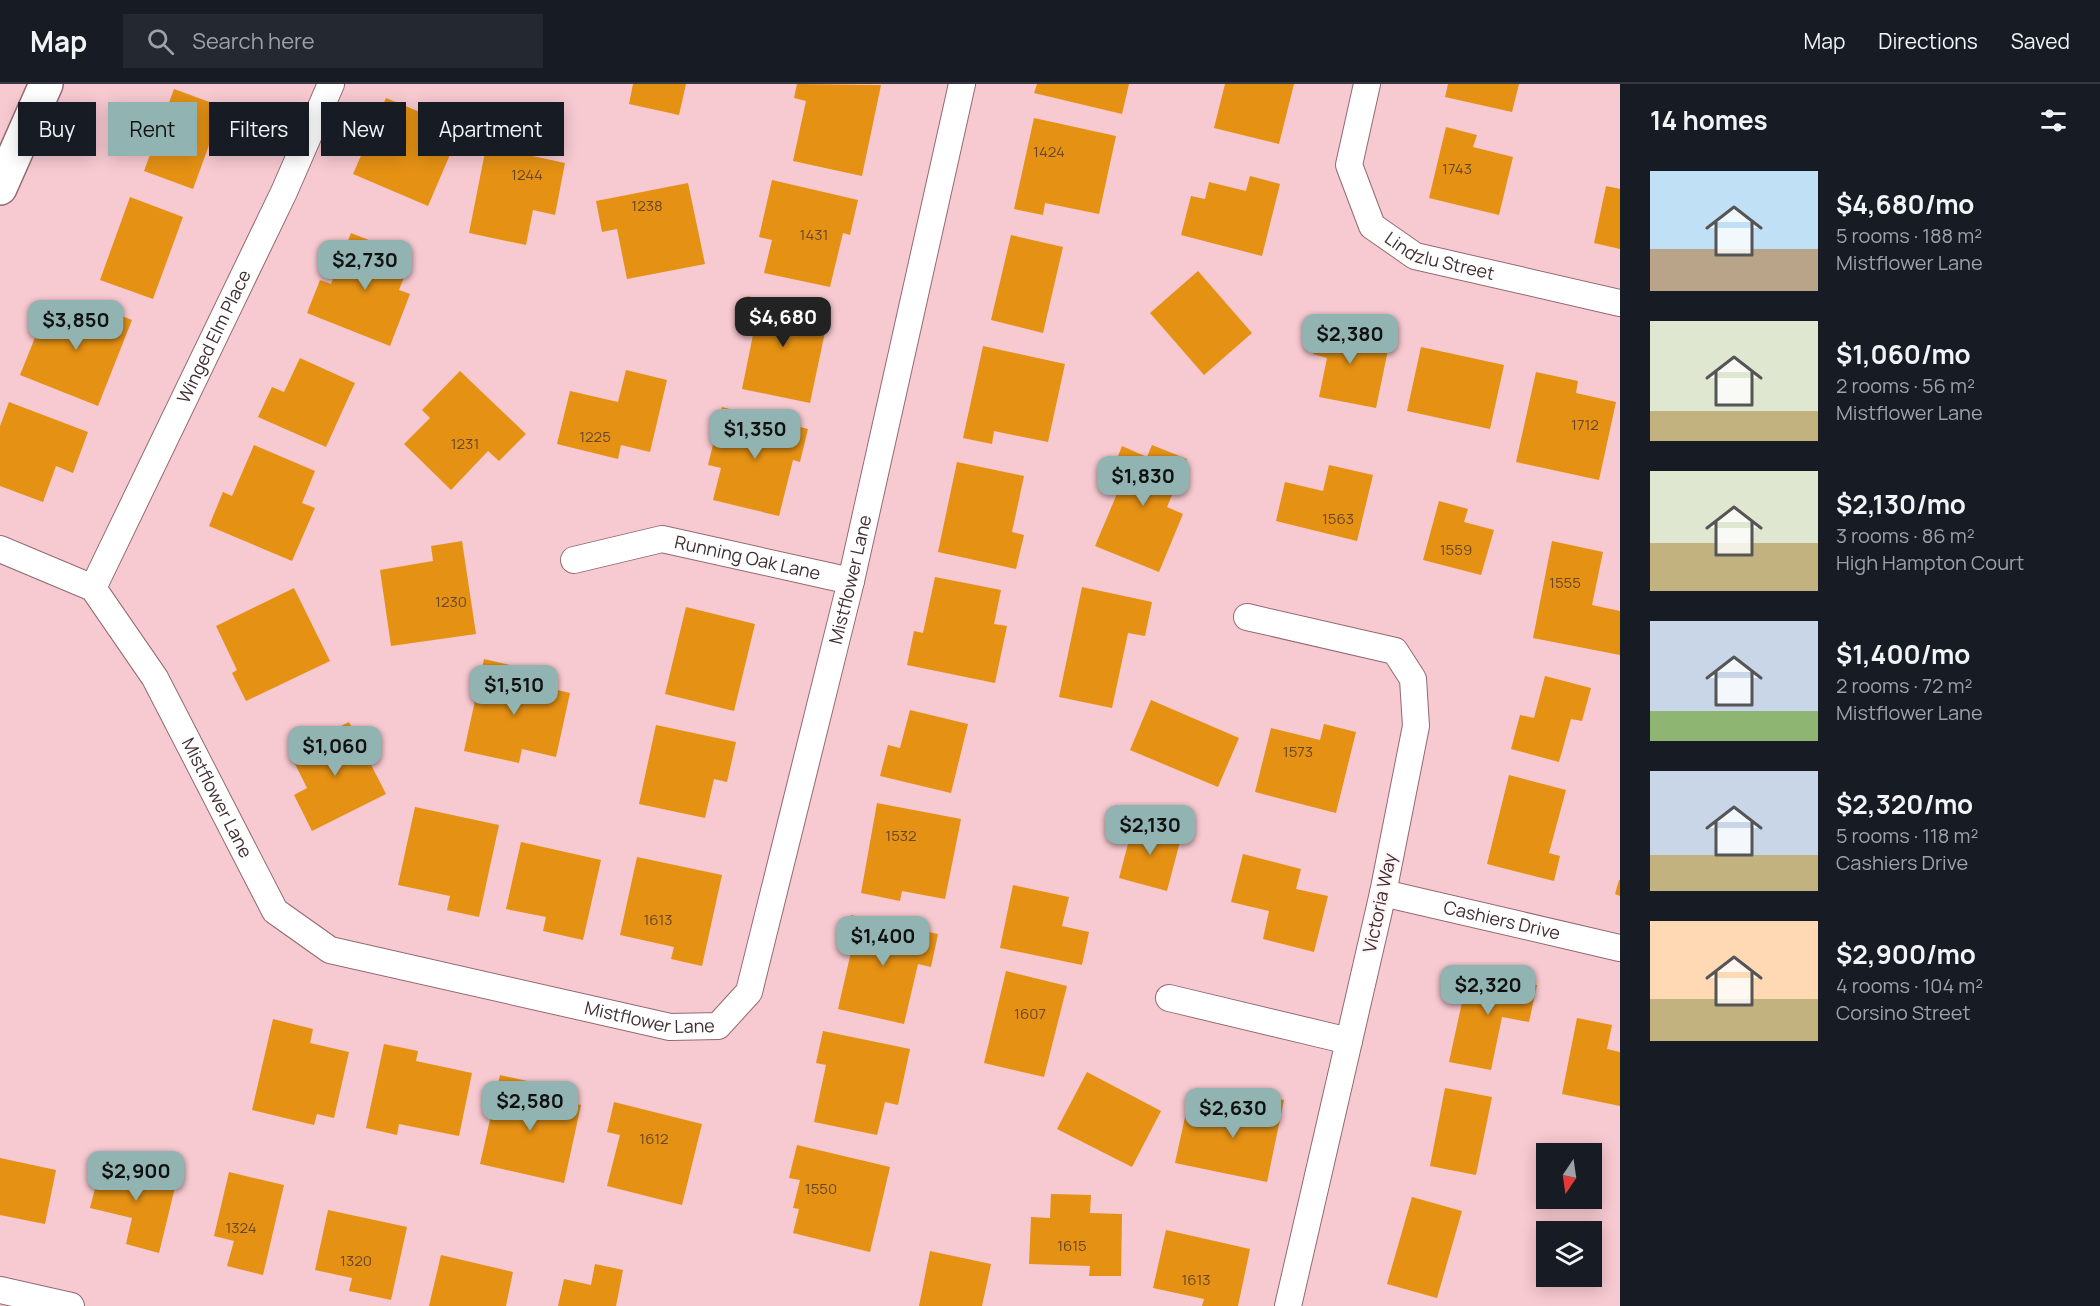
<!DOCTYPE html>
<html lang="en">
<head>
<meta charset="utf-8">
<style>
  :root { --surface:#171b24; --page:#242831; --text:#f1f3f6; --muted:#9ea1a6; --line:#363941; --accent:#91b4b3 }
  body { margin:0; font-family:Manrope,sans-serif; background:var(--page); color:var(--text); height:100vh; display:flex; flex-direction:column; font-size:22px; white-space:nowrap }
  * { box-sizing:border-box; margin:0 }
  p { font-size:20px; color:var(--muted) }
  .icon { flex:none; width:33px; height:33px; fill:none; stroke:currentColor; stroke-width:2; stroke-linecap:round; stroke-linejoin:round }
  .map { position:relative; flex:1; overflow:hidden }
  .details { display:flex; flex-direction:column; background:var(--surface); width:480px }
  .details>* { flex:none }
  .guide { position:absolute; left:18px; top:18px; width:570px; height:54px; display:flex; gap:12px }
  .needle { width:39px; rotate:193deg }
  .fabs { position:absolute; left:1536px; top:1059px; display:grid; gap:12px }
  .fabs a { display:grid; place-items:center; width:66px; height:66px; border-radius:0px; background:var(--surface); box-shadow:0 3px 15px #0003; font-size:30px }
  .price { position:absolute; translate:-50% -51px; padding:0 14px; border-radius:12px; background:var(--accent); color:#111; font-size:20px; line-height:39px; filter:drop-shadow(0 2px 3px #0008) }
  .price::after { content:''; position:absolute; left:50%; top:36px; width:18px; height:14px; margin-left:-9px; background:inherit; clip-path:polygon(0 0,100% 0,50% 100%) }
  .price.current { background:#222; color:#fff }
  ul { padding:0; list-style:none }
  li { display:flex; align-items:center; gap:18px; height:150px; padding:0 30px }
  li span { display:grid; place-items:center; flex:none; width:168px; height:120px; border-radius:0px; color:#555 }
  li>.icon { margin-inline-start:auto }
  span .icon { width:72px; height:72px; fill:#fffc; stroke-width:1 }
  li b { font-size:26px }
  h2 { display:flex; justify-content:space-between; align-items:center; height:72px; padding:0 30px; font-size:26px }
  .pill { padding:0 21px; border-radius:0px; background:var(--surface); box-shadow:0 3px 15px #0003; font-size:21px; line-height:54px }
  .pill.current { background:var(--accent); color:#111 }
  header { display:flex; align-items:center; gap:36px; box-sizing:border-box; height:84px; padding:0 30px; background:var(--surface); border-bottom:2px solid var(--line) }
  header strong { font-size:28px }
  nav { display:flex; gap:33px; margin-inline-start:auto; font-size:21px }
  .search { width:420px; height:54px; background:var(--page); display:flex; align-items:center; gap:15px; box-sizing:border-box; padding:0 21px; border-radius:0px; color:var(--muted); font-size:22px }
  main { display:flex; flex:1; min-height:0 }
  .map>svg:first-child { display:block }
  .building { fill:#e59114 }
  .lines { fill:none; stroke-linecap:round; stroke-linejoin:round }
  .street-casing { stroke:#936a71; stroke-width:28 }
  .secondary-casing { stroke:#936a71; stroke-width:36 }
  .street { stroke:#fff; stroke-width:26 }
  .secondary { stroke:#fff; stroke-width:33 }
  .labels { text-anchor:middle; stroke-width:4.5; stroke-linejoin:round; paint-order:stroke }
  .number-label { font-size:15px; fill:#69472a }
  .street-label { font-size:18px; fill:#402e31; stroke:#fff5f6 }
</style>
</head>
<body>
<header>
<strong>Map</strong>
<div class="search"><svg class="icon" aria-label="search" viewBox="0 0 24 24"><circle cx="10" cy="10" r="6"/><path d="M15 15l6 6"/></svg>Search here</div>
<nav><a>Map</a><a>Directions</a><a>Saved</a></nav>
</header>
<main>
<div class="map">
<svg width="1620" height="1222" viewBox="0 0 1620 1222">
  <rect width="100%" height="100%" fill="#f7c9d0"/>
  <g class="building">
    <path d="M633,0H686L679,31L629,20Z"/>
    <path d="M797,0L881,1L862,92L793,77L806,17L794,14Z"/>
    <path d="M1037,0H1129L1122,30L1034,9Z"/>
    <path d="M1225,0H1294L1279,60L1214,44Z"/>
    <path d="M1448,0H1519L1512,28L1445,13Z"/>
    <path d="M174,5L223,23L193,105L144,87Z"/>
    <path d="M386,14L425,30L419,44L455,59L428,122L353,90Z"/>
    <path d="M1034,34L1116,52L1099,130L1045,119L1043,131L1014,125Z"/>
    <path d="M1446,43L1477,51L1473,63L1513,73L1499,131L1429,114Z"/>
    <path d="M487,58L524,66L523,70L565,79L555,131L533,126L526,161L469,149Z"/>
    <path d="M1250,92L1280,100L1262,172L1181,151L1191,112L1205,115L1209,98L1246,107Z"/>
    <path d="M772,96L858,116L850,151L843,149L830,203L764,189L772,156L759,153Z"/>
    <path d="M688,99L705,180L627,195L617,145L602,148L596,117Z"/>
    <path d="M1606,102L1620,105V165L1594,159Z"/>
    <path d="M130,113L183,133L153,215L100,196Z"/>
    <path d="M351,149L412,173L399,206L410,210L390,262L307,229L320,196L331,200Z"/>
    <path d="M1011,151L1063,163L1043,249L991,236Z"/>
    <path d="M1198,187L1252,249L1204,291L1150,229Z"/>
    <path d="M747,212L829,229L810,319L742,305L754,246L741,243Z"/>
    <path d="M50,216L102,236L106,226L132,236L98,322L20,291Z"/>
    <path d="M1320,238L1366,248L1365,256L1389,261L1376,324L1319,313L1327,274L1313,270Z"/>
    <path d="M983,262L1065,280L1048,358L994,347L992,360L963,354Z"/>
    <path d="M1421,263L1504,281L1490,345L1407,327Z"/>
    <path d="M300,274L355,299L326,363L258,333L272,303L284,308Z"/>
    <path d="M626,286L667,296L650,368L621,361L618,375L557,360L570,307L618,318Z"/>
    <path d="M460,287L526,350L499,377L488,367L451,406L404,360L430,334L422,326Z"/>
    <path d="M1536,288L1578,297L1576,309L1616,318L1599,396L1516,378Z"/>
    <path d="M9,318L88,348L73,389L56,382L43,418L0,402V342Z"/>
    <path d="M722,323L808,345L800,378L793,376L779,432L713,416L721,384L708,381Z"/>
    <path d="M254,361L315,387L302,419L315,424L292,477L209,442L223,408L232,412Z"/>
    <path d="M1152,361L1187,375L1167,423L1183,430L1159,488L1095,462L1119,405L1107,400L1122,362L1147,373Z"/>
    <path d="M957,378L1024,392L1012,448L1024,451L1016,485L938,468Z"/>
    <path d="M1329,381L1373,391L1357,457L1276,437L1285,398L1323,407Z"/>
    <path d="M1439,417L1468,425L1464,438L1494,446L1481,491L1423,476Z"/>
    <path d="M462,457L476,550L391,562L380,486L433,477L431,462Z"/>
    <path d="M1552,457L1603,468L1592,521L1620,527V571L1533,554Z"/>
    <path d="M935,493L1001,506L994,540L1007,542L995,599L907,581L914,547L923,549Z"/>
    <path d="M1082,503L1152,518L1145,552L1128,549L1112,624L1059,613Z"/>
    <path d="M294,504L330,577L246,617L232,589L237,586L216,542Z"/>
    <path d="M686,523L755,540L734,627L665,610Z"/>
    <path d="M484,575L518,583L515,596L570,609L556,673L522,665L519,679L464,667Z"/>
    <path d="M1545,592L1591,604L1582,637L1571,635L1559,678L1511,665L1520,631L1534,634Z"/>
    <path d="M1151,616L1239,654L1218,703L1130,666Z"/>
    <path d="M910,626L968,640L951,709L880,692L888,661L900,664Z"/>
    <path d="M349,638L386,710L312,747L294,711L307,704L289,668Z"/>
    <path d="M1324,640L1356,648L1336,729L1255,708L1271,644L1320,656Z"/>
    <path d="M656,641L736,658L727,698L714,695L705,734L639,720Z"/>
    <path d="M1509,691L1566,706L1549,769L1560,772L1554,797L1487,780Z"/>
    <path d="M877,719L961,735L945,815L902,807L900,817L861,809Z"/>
    <path d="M415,723L499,741L479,833L447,826L450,812L398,801Z"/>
    <path d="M1134,737L1182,750L1167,807L1119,794Z"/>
    <path d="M521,758L601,776L583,856L543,847L546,833L506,825Z"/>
    <path d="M1243,770L1301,785L1296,805L1328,812L1314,868L1263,855L1269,827L1231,818Z"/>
    <path d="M637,773L722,791L702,882L671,875L674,863L620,851Z"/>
    <path d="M1619,796H1620V812L1615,810Z"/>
    <path d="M1013,801L1069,813L1062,842L1089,848L1082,881L1000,864Z"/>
    <path d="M851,831L938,850L931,883L918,880L904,940L838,925L851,868L843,866Z"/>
    <path d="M1469,886L1537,901L1529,938L1502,933L1491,986L1449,978Z"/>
    <path d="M1006,887L1067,902L1044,993L984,979Z"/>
    <path d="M1577,934L1612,941L1607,965L1620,968V1022L1562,1010Z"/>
    <path d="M273,935L313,945L310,959L349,968L334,1034L317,1030L314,1041L252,1026Z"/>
    <path d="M823,947L910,965L898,1021L885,1018L877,1051L814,1038L826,981L816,979Z"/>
    <path d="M384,960L418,967L416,977L472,989L459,1052L399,1040L397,1051L366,1044Z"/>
    <path d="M1087,988L1161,1027L1132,1083L1057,1045Z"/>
    <path d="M500,991L532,998L529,1009L581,1021L564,1099L480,1080Z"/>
    <path d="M1445,1004L1492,1013L1476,1091L1430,1082Z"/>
    <path d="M1248,1009L1284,1016L1267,1098L1175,1079L1187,1024L1243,1035Z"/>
    <path d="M614,1018L702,1040L682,1121L607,1102L620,1051L607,1048Z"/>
    <path d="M797,1061L890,1083L870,1168L793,1149L799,1125L793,1124L800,1096L789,1094Z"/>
    <path d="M0,1074L56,1086L45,1140L0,1131Z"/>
    <path d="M102,1077L177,1095L159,1169L126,1160L132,1134L90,1124Z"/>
    <path d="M229,1088L284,1101L263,1191L227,1182L234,1157L214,1152Z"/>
    <path d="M1051,1110L1091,1111L1090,1129L1122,1130L1121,1192H1089L1090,1182L1029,1180L1031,1133L1050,1134Z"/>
    <path d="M1412,1113L1462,1127L1437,1214L1387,1200Z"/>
    <path d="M328,1126L407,1143L391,1216L349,1207L352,1194L315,1186Z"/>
    <path d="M1166,1146L1250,1165L1238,1222H1202L1204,1215L1153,1204Z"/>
    <path d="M930,1167L991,1180L982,1222H919Z"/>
    <path d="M441,1171L513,1188L506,1222H429Z"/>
    <path d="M595,1180L623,1186L616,1222H558L564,1195L591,1201Z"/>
  </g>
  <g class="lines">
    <defs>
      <g id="street">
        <path id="s1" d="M1367,0L1349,81L1372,142L1415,172L1620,219"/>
        <path id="s2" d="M0,465L93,504L155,594L275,827L330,866L670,943L718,942L749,908L851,497L962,0"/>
        <path id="s3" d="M574,476L662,455L851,497"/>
        <path id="s4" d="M93,504L284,108L331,0"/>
        <path d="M1247,533L1395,567L1413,595L1416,642L1383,809L1288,1222"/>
        <path id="s5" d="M1383,809L1620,864"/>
        <path d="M1169,914L1349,957"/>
        <path d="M0,1206L71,1222"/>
      </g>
      <path id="secondary" d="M0,104L46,0"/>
    </defs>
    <use href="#street" class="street-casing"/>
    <use href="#secondary" class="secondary-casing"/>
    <use href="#street" class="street"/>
    <use href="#secondary" class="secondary"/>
  </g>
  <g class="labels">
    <g class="number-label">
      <text x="1049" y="73">1424</text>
      <text x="1457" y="90">1743</text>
      <text x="527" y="96">1244</text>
      <text x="647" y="127">1238</text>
      <text x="814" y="156">1431</text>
      <text x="1585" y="346">1712</text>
      <text x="595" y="358">1225</text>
      <text x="465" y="365">1231</text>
      <text x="1338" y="440">1563</text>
      <text x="1456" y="471">1559</text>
      <text x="1565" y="504">1555</text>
      <text x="451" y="523">1230</text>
      <text x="1298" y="673">1573</text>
      <text x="901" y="757">1532</text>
      <text x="658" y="841">1613</text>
      <text x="1030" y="935">1607</text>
      <text x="654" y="1060">1612</text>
      <text x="821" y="1110">1550</text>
      <text x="241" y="1149">1324</text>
      <text x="1072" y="1167">1615</text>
      <text x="356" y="1182">1320</text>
      <text x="1196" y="1201">1613</text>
    </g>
    <g class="street-label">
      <text dy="6" stroke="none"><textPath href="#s1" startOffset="224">Lindzlu Street</textPath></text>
      <text dy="6" stroke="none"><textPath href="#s4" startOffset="279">Winged Elm Place</textPath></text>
      <text dy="6" stroke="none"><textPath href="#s3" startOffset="178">Running Oak Lane</textPath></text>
      <text dy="6" stroke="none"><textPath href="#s2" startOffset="1407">Mistflower Lane</textPath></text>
      <text dy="6" stroke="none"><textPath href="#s2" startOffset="345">Mistflower Lane</textPath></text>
      <text transform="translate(1380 819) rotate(-78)" y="6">Victoria Way</text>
      <text dy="6" stroke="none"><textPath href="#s5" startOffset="122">Cashiers Drive</textPath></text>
      <text dy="6" stroke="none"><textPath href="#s2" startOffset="867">Mistflower Lane</textPath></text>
    </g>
  </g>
</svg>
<div class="fabs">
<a><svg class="needle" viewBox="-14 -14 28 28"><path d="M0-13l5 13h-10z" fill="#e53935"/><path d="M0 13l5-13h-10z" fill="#9ea1a6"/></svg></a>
<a><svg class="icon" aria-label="layers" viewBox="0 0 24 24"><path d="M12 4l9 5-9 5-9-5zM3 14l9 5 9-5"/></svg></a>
</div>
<b class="price" style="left:365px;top:207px">$2,730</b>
<b class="price current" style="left:783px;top:264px">$4,680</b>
<b class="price" style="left:76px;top:267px">$3,850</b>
<b class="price" style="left:1350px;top:281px">$2,380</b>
<b class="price" style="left:755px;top:376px">$1,350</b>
<b class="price" style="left:1143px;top:423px">$1,830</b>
<b class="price" style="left:514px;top:632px">$1,510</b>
<b class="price" style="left:335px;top:693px">$1,060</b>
<b class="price" style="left:1150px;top:772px">$2,130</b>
<b class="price" style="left:883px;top:883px">$1,400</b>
<b class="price" style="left:1488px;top:932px">$2,320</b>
<b class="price" style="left:530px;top:1048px">$2,580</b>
<b class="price" style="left:1233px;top:1055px">$2,630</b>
<b class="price" style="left:136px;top:1118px">$2,900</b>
<div class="guide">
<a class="pill">Buy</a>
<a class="pill current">Rent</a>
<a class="pill">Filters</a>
<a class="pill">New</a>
<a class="pill">Apartment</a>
</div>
</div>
<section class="details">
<h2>14 homes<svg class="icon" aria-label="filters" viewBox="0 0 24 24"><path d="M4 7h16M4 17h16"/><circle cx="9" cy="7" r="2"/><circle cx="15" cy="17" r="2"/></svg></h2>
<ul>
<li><span style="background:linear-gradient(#bfe0f5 65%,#b9a48a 0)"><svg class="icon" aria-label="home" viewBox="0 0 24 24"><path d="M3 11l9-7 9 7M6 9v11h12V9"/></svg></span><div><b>$4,680/mo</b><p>5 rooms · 188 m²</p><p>Mistflower Lane</p></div></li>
<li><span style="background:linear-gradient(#dfe7d0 75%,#c2b280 0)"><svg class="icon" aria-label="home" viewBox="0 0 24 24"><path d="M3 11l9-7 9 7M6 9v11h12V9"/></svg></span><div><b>$1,060/mo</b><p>2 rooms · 56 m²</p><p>Mistflower Lane</p></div></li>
<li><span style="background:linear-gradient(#dfe7d0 60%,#c2b280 0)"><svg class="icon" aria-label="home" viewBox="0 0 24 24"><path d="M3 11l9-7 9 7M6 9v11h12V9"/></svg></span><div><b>$2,130/mo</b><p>3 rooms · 86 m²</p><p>High Hampton Court</p></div></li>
<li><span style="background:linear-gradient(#c9d6e8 75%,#8fb573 0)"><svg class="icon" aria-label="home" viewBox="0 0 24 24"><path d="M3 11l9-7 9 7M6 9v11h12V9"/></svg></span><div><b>$1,400/mo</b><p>2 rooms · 72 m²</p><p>Mistflower Lane</p></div></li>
<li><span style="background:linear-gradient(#c9d6e8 70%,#c2b280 0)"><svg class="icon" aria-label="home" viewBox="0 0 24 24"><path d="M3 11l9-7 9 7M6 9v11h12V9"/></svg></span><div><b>$2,320/mo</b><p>5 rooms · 118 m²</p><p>Cashiers Drive</p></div></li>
<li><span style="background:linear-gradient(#ffd9b3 65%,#c2b280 0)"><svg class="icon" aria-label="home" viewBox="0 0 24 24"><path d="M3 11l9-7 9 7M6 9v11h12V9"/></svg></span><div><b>$2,900/mo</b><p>4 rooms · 104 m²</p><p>Corsino Street</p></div></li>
</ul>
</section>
</main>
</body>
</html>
